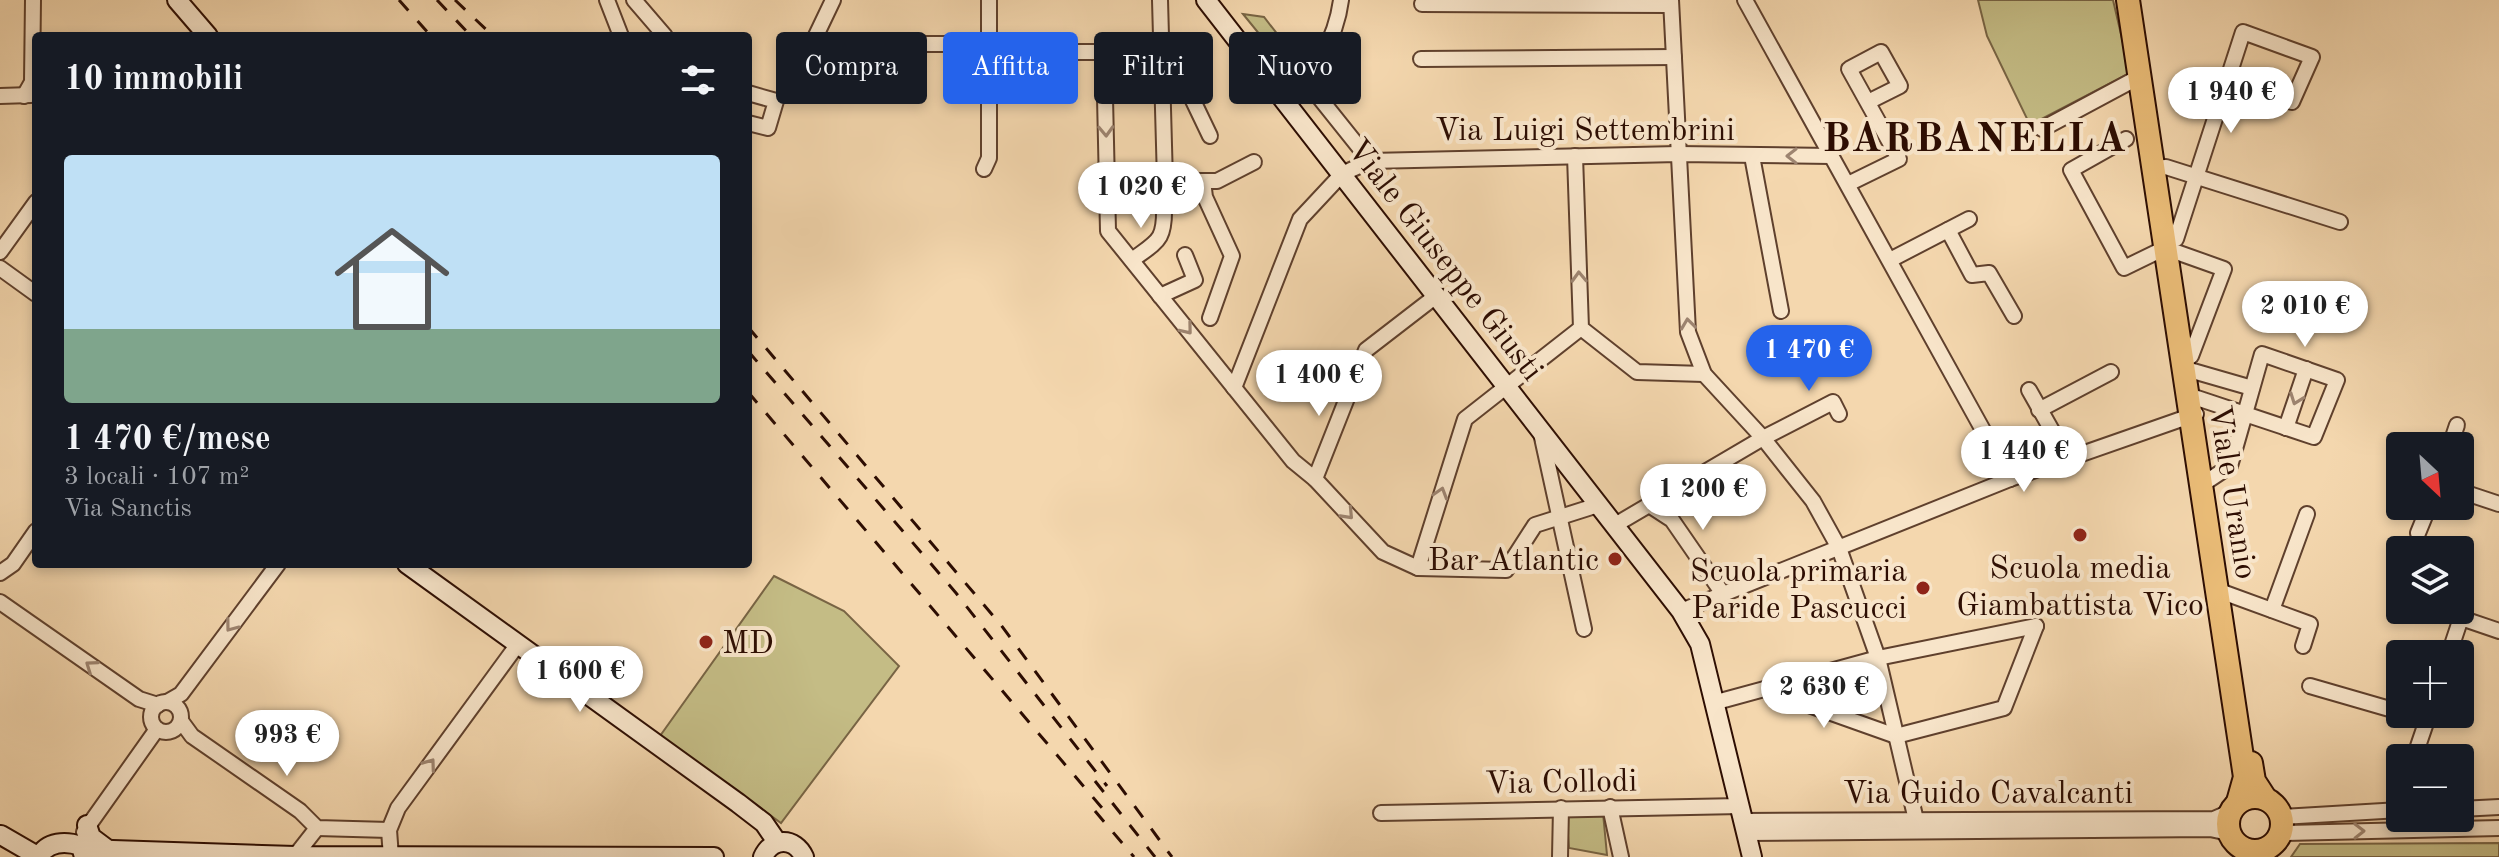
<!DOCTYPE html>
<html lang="it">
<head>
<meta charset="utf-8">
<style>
  :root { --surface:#171b24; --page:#242831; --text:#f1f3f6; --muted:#9ea1a6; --line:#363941; --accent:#2563eb }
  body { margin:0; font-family:"Old Standard TT",serif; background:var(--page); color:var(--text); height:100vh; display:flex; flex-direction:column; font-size:30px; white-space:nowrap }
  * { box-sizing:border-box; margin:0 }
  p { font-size:26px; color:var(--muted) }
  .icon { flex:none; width:44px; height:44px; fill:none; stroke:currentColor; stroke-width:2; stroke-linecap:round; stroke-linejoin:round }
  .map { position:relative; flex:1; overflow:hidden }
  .details { position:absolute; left:32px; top:32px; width:720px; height:536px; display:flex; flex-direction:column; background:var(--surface); border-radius:8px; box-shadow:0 4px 12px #0003 }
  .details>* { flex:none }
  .hud { position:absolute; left:776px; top:32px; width:760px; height:72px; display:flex; gap:16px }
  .needle { width:52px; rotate:154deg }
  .fabs { position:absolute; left:2386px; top:432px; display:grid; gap:16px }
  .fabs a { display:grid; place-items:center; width:88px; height:88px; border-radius:8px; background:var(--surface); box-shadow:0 4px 12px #0003; font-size:40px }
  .price { position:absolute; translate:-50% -68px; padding:0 18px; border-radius:28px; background:#fff; color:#222; font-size:26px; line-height:52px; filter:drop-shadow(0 2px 4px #0008) }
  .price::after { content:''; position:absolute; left:50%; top:48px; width:24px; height:18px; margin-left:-12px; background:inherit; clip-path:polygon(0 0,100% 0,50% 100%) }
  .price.current { background:var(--accent); color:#fff }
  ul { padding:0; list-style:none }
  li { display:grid; align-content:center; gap:16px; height:424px; padding:0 32px }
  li+li { border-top:2px solid var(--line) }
  li span { display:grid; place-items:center; height:248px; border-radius:8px; color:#555 }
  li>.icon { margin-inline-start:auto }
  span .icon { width:144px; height:144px; fill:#fffc; stroke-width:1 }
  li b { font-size:34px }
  h2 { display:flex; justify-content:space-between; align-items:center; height:96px; padding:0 32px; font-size:34px }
  .tag { padding:0 28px; border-radius:8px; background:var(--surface); box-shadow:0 4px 12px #0003; font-size:28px; line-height:72px }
  .tag.current { background:var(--accent); color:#fff }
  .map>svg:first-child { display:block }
  .green { fill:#c4bc85; stroke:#786444; stroke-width:2 }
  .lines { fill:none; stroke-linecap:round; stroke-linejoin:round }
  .street-casing { stroke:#5f402d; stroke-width:18 }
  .secondary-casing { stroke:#2d0d02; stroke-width:22 }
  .primary-casing { stroke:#2d0d02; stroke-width:26 }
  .street { stroke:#f8e5ca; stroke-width:14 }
  .secondary { stroke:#f8e5ca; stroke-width:18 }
  .primary { stroke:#eabc77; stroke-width:22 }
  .rail { stroke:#2d0d02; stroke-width:3; stroke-dasharray:14 14; stroke-linecap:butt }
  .oneway { stroke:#9d8470 }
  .poi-dot { fill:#8f2418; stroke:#f8e5ca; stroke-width:3 }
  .labels { text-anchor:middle; stroke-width:8; stroke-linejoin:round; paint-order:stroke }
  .street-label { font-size:32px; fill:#2d0d02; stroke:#f8e5ca }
  .poi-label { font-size:32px; fill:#2d0d02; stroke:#f8e5ca; text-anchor:end }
  .district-label { font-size:40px; font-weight:bold; letter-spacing:2px; fill:#2d0d02; stroke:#f8e5ca }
</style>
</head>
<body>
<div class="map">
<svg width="2499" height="857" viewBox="0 0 2499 857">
  <rect width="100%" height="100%" fill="#f4d7ae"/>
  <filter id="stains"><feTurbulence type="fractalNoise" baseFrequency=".0025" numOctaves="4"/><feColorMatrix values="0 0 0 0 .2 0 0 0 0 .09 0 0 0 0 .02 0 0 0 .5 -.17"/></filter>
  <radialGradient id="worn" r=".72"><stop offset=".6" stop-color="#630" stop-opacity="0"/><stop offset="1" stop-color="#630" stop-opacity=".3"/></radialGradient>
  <g class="green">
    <path d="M1978,0H2113L2130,73L2030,125L1987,36Z"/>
    <path d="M1243,14L1264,17L1303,67L1295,78Z"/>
    <path d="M774,576L844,611L899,666L781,823L660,736Z"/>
    <path d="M1566,811L1603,813L1607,855L1569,848Z"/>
    <path d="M2499,843V857H2291L2300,844Z"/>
  </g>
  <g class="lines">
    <defs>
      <g id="street">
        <path d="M607,0L621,36"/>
        <path d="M634,0L665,36"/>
        <path d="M833,0L812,44H989"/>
        <path d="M1160,0L1165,181"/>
        <path d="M1671,0L1688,332L1704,374L1763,438L1813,501L1839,548L1878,658L1916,820"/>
        <path d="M1745,0L2010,479"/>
        <path d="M1422,4L1671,5"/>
        <path d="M1046,52H1160"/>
        <path d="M1104,53L1108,231L1293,461L1315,479"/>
        <path d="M1421,59L1674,57"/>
        <path d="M1160,66L1176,65L1210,136"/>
        <path d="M1306,81L1370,161"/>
        <path d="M748,93L776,101L768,128L748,123"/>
        <path d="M0,96L31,95"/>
        <path d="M24,96L32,82L33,0"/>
        <path d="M1284,100C1314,76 1336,39 1341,0"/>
        <path d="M2042,129L2139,77"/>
        <path d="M2126,139L2071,170L2124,268L2165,248L2224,269L2191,356"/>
        <path d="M1575,156L1581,328L1637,372L1704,374"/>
        <path d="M1752,156L1781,311"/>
        <path d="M2153,168L2166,167L2340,222"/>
        <path d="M984,169L989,158V0"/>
        <path d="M1107,181H1217L1254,162"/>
        <path d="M1203,181L1205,197L1232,256L1210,318"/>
        <path d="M1848,184L1899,159L1849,69L1881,52L1900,86L1868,102"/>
        <path d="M1948,230L1972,275L1989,273L2014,316"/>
        <path d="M2176,239L2243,32L2312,57L2292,102L2229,81"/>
        <path d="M0,252L36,202"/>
        <path d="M1132,260C1158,241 1165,241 1164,206"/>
        <path d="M1890,260L1969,219"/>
        <path d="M0,268L36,294"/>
        <path d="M1160,296L1195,280L1185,255"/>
        <path d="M1436,296L1366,350L1315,479L1383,552L1418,568L1506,570L1535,525L1598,505"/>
        <path d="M2193,371L2252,388"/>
        <path d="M1234,388L1300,219L1342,174L1370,161L1678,154L1831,156"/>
        <path d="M2029,390L2068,459"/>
        <path d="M2197,398C2236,411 2275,424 2314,437L2337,380L2262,354C2251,392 2241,429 2230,466L2209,480"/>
        <path d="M2039,410L2111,372"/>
        <path d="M2286,428L2306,369"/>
        <path d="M1541,433L1584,629"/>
        <path d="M2450,446L2457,425"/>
        <path d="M2460,491L2499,504"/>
        <path d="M1649,505L1672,520L1723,594"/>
        <path d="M1615,525L1763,438L1833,402L1839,414"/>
        <path d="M2418,533L2429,506"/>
        <path d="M1418,568L1465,419L1581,328"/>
        <path d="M0,573L13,564L36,531"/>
        <path d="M2225,593L2310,624L2303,646"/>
        <path d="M0,602L139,699L158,705"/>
        <path d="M2272,610L2307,514"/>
        <path d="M1681,611L2010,479L2196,414"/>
        <path d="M2449,654L2461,618L2499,631"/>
        <path d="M1778,685L1789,698L1896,736L2004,708L2036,626"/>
        <path d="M2310,686L2400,712"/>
        <circle cx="166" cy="717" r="15"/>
        <path d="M167,702L181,694L278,564"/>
        <path d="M1713,703L1878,658L2036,626"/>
        <path d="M181,721L192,736L300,811L317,828L389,830"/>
        <path d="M2414,758L2429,714"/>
        <path d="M1610,807L1621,857"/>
        <path d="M2460,809L2499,807"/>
        <path d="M1381,813L1741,806"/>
        <path d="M2282,817L2400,810"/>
        <path d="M1745,821L2214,819L2230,812"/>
        <path d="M84,832L157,729"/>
        <path d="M1747,833L2210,829L2229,833"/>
        <path d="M2281,833L2499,828"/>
        <path d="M295,856L317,828"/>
        <path d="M391,857L389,830L398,808L518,644"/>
        <path d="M1560,857L1561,808"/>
      </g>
      <g id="secondary">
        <path d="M177,0L208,36"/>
        <path d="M1206,0L1681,611L1700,644L1752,857"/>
        <path d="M407,564L738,803L764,823L777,842"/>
        <path d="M87,825L91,837L107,849"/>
        <path d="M1,835L39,857C47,841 66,841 81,846L84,857"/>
        <path d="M83,849L295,856L714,857"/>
        <path d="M763,857C772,837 795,837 804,857"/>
      </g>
      <g id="primary">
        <path d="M2128,0L2245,777L2238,802"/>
        <path d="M2251,763L2254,781L2265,798"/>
        <circle cx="2255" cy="824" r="27"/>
      </g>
    </defs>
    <use href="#street" class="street-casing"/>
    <use href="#secondary" class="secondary-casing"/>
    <use href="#primary" class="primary-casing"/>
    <use href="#street" class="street"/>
    <use href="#secondary" class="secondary"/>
    <use href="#primary" class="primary"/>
    <g class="rail">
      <path d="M399,0L431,36"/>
      <path d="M437,0L471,36"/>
      <path d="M455,0L493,36"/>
      <path d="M748,327L1001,625L1172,857"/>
      <path d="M748,351L956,593L1107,786"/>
      <path d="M748,392L1108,815"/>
      <path d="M1095,781L1155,857"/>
      <path d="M1095,811L1134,857"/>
    </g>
  </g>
  <defs><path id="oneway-chevron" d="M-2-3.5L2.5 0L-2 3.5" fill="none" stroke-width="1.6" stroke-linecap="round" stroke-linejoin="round" transform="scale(2)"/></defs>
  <g class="oneway">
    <use href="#oneway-chevron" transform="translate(1106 131) rotate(88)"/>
    <use href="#oneway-chevron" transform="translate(1792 156) rotate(180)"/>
    <use href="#oneway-chevron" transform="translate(1579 277) rotate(-92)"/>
    <use href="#oneway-chevron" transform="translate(1688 324) rotate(-97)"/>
    <use href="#oneway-chevron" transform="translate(1187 329) rotate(51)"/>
    <use href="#oneway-chevron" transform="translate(2296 399) rotate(110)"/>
    <use href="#oneway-chevron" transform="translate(1441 493) rotate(-73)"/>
    <use href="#oneway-chevron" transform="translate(1348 514) rotate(47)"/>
    <use href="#oneway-chevron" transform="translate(231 626) rotate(127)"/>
    <use href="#oneway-chevron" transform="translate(91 666) rotate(-145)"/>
    <use href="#oneway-chevron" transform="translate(430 764) rotate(-54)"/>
    <use href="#oneway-chevron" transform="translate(2359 831) rotate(-1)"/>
  </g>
  <g class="poi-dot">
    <circle cx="2080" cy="535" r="8"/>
    <circle cx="1615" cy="559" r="8"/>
    <circle cx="1923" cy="588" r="8"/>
    <circle cx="706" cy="642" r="8"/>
  </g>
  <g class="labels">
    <g class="street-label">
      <text x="1585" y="140">Via Luigi Settembrini</text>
      <text transform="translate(1446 259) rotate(52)" y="11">Viale Giuseppe Giusti</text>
      <text transform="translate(2234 492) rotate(81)" y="11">Viale Uranio</text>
      <text transform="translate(1561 781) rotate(-1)" y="11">Via Collodi</text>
      <text x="1988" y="803">Via Guido Cavalcanti</text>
    </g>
    <g class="poi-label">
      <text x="1599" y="570">Bar Atlantic</text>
      <text x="2080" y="578" text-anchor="middle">Scuola media<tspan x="2080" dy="37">Giambattista Vico</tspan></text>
      <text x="1907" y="581">Scuola primaria<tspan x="1907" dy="37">Paride Pascucci</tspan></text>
      <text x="722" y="653" text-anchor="start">MD</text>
    </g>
    <g class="district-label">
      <text x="1975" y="151">BARBANELLA</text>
    </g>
  </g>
  <rect width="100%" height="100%" filter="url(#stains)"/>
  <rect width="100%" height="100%" fill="url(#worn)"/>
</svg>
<div class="fabs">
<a><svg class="needle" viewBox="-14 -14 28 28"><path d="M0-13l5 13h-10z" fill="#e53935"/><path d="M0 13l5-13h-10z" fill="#9ea1a6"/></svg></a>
<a><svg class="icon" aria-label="layers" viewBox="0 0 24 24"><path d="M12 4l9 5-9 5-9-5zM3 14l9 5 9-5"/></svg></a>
<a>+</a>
<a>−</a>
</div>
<b class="price" style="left:2231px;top:135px">1 940 €</b>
<b class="price" style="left:1141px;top:230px">1 020 €</b>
<b class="price" style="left:2305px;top:349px">2 010 €</b>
<b class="price current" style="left:1809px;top:393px">1 470 €</b>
<b class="price" style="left:1319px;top:418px">1 400 €</b>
<b class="price" style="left:2024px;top:494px">1 440 €</b>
<b class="price" style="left:1703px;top:532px">1 200 €</b>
<b class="price" style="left:580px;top:714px">1 600 €</b>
<b class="price" style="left:1824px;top:730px">2 630 €</b>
<b class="price" style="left:287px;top:778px">993 €</b>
<div class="hud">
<a class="tag">Compra</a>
<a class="tag current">Affitta</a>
<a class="tag">Filtri</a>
<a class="tag">Nuovo</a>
</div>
<section class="details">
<h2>10 immobili<svg class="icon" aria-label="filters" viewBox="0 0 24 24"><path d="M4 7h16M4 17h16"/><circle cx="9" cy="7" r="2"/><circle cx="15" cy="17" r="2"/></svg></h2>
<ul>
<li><span style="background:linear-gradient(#bfe0f5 70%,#7fa58c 0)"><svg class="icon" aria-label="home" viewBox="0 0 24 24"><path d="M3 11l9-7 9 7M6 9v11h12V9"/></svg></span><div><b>1 470 €/mese</b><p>3 locali · 107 m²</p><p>Via Sanctis</p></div></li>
</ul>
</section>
</div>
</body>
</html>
